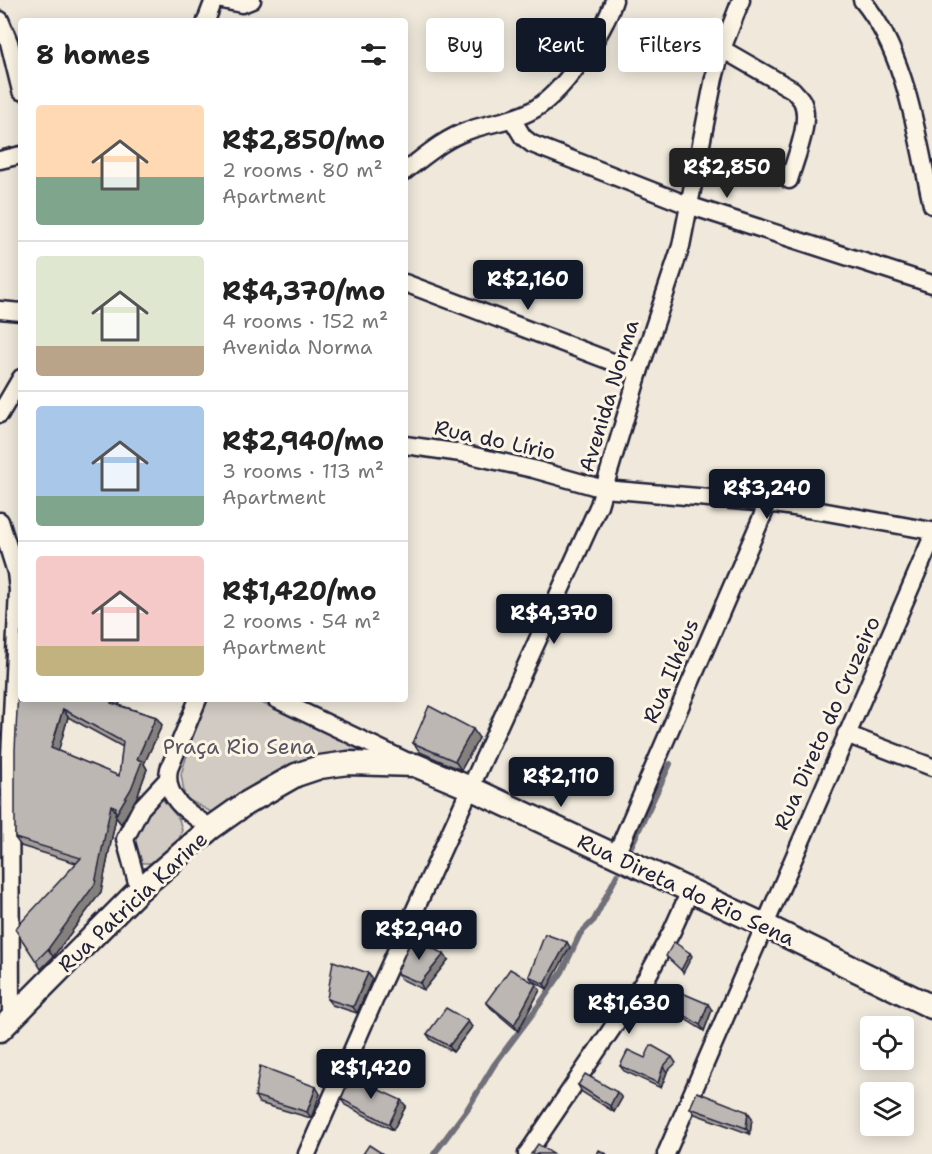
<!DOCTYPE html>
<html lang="en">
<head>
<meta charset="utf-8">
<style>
  :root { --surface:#fff; --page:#f6f6f6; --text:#222; --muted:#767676; --line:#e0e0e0; --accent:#111827 }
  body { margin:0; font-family:"Shantell Sans",sans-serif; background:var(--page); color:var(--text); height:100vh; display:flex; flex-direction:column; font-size:22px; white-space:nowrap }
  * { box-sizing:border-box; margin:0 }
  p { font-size:20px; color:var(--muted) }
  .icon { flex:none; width:33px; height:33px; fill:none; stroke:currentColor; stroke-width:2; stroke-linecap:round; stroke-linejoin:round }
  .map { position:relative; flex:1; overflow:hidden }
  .drawer { position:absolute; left:18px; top:18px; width:390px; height:684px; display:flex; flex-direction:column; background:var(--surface); border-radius:6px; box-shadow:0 3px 15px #0003 }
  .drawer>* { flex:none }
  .banner { position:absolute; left:426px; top:18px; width:416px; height:54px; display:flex; gap:12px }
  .fabs { position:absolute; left:860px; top:1016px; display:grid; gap:12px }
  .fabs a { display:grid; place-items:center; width:54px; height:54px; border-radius:6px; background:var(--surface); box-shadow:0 3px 15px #0003; font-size:30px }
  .price { position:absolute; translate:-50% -51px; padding:0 14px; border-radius:6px; background:var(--accent); color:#fff; font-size:20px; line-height:39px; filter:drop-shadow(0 2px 3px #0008) }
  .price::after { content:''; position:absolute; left:50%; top:36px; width:18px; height:14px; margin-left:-9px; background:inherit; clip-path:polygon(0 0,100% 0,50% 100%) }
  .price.on { background:#222; color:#fff }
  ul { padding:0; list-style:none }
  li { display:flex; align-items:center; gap:18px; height:150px; padding:0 18px }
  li+li { border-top:2px solid var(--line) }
  li span { display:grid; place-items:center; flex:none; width:168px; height:120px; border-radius:6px; color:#555 }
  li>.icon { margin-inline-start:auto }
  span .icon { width:72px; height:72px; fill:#fffc; stroke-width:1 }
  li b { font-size:26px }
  h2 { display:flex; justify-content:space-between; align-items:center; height:72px; padding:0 18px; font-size:26px }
  .tag { padding:0 21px; border-radius:6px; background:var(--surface); box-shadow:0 3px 15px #0003; font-size:21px; line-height:54px }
  .tag.on { background:var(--accent); color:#fff }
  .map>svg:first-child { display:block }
  .green { fill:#d1cbc3; stroke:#7a767f; stroke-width:1.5 }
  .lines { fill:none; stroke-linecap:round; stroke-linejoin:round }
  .stream { stroke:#716f79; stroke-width:6 }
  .minor-casing { stroke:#22223b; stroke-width:21 }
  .secondary-casing { stroke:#22223b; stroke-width:27 }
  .minor { stroke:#fcf5e5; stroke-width:16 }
  .secondary { stroke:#fcf5e5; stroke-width:22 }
  .wall { fill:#a29d9a; stroke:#22223b; stroke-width:1.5; fill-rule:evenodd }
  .shaded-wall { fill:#84807d; stroke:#22223b; stroke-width:1.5 }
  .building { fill:#bcb7b3; stroke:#22223b; stroke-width:1.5; fill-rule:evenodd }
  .labels { text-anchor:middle; stroke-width:6; stroke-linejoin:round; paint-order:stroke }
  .street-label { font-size:21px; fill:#22223b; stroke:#fcf5e5 }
  .park-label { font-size:21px; fill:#575564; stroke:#fcf5e5 }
</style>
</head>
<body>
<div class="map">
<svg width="932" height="1154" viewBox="0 0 932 1154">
  <rect width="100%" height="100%" fill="#efe8db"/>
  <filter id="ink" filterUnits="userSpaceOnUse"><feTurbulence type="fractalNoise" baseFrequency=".0167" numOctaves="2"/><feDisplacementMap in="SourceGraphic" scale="12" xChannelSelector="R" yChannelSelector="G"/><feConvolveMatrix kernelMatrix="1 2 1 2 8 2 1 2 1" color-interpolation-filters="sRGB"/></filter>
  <g filter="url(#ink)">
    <g class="green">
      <path d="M205,699H252L361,746L355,756L213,813L185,798L181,774Z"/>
      <path d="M159,795L179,819L182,830L177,846L156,863H142L134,837L141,818Z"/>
    </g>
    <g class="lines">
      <g class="stream">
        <path d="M627,855L670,764"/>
        <path d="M434,1154L468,1108L494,1065L539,1005L562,972L580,934L594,920L617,875"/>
      </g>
      <defs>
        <g id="minor">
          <path d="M222,0L242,4L252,0"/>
          <path d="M862,0C907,54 917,138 932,205"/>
          <path d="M0,20L9,42L21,91"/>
          <path d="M206,21L214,0"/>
          <path d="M722,49L793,90C796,94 800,97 802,101C812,121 795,159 789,180"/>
          <path d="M512,119L523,137L532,144L688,205L932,284"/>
          <path d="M0,160L21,155"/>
          <path d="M405,171C425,156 444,139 467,131C487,123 509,122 529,112C561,97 604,33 614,0"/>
          <path d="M405,283L639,372"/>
          <path d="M0,310L21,312"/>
          <path d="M0,414L21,378"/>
          <path d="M405,445L461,453L533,469L604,489L768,503L821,511L932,531"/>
          <path d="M0,521L16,572L18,590L10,758L11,1020"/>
          <path d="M198,699L169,769C163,799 189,813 211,828"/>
          <path d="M276,699L408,762"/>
          <path d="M846,734L932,767"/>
          <path d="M615,857L768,503"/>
          <path d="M139,890L125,839L141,808L167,780"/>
          <path d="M307,1154L379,989L599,505L639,372L681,246L714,78L722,49L741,0"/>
          <path d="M527,1154L647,977L672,931L690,891"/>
          <path d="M666,1154L932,538"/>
        </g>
        <path id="secondary" d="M0,1030L139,890L211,828L245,804L296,775L320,767L348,763L415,765L470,788L764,925L932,1007"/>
      </defs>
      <use href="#minor" class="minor-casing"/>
      <use href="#secondary" class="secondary-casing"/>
      <use href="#minor" class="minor"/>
      <use href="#secondary" class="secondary"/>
    </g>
    <g class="wall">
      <path d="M21,699H121L119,705L156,717L162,725L144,764L147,769L137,797L121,824L116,817L101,892L53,957L41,969L36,961L76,863L21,846L15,838ZM68,717L123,747L119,776L58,751Z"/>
      <path d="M479,738L461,770L420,752L413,743Z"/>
      <path d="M570,947L547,989L532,980L529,976Z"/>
      <path d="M448,960L424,990L401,979L397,973Z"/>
      <path d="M368,973L372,979L357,1013L332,1005L327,999Z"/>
      <path d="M540,990L518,1031L491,1008L486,1002Z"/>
      <path d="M660,1000L712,1010L704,1031L664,1006Z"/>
      <path d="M472,1027L453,1052L431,1040L427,1034Z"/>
      <path d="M672,1057L676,1063L667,1072L661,1088L624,1071L620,1066L645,1058Z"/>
      <path d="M578,1085L622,1098L614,1112L582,1092Z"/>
      <path d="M316,1087L320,1094L311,1118L259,1103L255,1096Z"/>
      <path d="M341,1099L406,1106L393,1130L345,1105Z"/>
      <path d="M690,1108L752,1118L750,1134L695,1114Z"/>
    </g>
    <g class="shaded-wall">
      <path d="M113,699H121L117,711L111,703Z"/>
      <path d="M63,709L68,717L57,756L51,748Z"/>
      <path d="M156,717L162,725L144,764L147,769L137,797L121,824L116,817L101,892L53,957L48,949L111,805L117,813L137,759Z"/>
      <path d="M473,729L479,738L461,770L455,761Z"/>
      <path d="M567,942L570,947L547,989L544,984Z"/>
      <path d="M690,953L692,956L683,973L681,970Z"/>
      <path d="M444,954L448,960L424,990L420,983Z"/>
      <path d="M368,973L372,979L357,1013L353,1007Z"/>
      <path d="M536,984L540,990L518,1031L514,1025Z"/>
      <path d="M708,1004L712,1010L704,1031L700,1025Z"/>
      <path d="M468,1021L472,1027L453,1052L449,1046Z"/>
      <path d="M663,1067L667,1072L661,1088L658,1083Z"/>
      <path d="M316,1087L320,1094L311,1118L307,1112Z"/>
      <path d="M617,1092L622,1098L614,1112L610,1106Z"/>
      <path d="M401,1100L406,1106L393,1130L389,1124Z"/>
      <path d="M748,1112L752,1118L750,1134L746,1128Z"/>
    </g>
    <g class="building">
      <path d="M21,632V699H113L111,703L156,717L137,759L142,761L131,789L115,816L116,807L111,805L95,884L48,949L36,961L15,929L81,858L15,838V750ZM63,709L123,742L119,776L51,748Z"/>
      <path d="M429,706L473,729L455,761L413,743Z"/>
      <path d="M545,934L567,942L544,984L529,976Z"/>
      <path d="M412,938L444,954L420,983L397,973Z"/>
      <path d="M674,942L690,953L681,970L666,956Z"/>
      <path d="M333,961L368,973L353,1007L327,999Z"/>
      <path d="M510,969L536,984L514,1025L486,1002Z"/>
      <path d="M666,986L708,1004L700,1025L660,1000Z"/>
      <path d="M446,1008L468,1021L449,1046L427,1034Z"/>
      <path d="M651,1045L672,1057L663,1067L658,1083L620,1066L628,1050L645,1058Z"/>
      <path d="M260,1066L316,1087L307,1112L255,1096Z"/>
      <path d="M585,1074L617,1092L610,1106L578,1085Z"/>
      <path d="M351,1077L401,1100L389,1124L341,1099Z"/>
      <path d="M697,1092L748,1112L746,1128L690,1108Z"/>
      <path d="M538,1144L553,1154H531Z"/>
      <path d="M369,1145L383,1154H363Z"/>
      <path d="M599,1150L607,1154H597Z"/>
    </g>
  </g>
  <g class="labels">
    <g class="street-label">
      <text transform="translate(609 396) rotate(-73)" y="7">Avenida Norma</text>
      <text transform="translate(495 440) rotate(12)" y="7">Rua do Lírio</text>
      <text transform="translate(671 671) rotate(-67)" y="7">Rua Ilhéus</text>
      <text transform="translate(827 723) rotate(-66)" y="7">Rua Direto do Cruzeiro</text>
      <text transform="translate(686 890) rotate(25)" y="7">Rua Direta do Rio Sena</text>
      <text transform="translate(133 902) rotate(-43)" y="7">Rua Patricia Karine</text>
    </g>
    <g class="park-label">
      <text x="239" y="754">Praça Rio Sena</text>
    </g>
  </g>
</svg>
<div class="fabs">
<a><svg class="icon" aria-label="locate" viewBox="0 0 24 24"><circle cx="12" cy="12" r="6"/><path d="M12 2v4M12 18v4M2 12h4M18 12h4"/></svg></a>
<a><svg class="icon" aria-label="layers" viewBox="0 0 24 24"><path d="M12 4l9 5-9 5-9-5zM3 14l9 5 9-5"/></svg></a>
</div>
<b class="price on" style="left:727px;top:199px">R$2,850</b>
<b class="price" style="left:528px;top:311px">R$2,160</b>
<b class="price" style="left:767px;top:520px">R$3,240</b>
<b class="price" style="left:554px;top:645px">R$4,370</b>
<b class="price" style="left:561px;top:808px">R$2,110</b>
<b class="price" style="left:419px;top:961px">R$2,940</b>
<b class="price" style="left:629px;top:1035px">R$1,630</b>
<b class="price" style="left:371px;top:1100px">R$1,420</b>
<div class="banner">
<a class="tag">Buy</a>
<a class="tag on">Rent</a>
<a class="tag">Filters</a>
</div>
<section class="drawer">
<h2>8 homes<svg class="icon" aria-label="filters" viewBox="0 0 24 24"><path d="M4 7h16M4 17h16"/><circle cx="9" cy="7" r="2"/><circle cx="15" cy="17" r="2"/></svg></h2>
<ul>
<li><span style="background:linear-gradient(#ffd9b3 60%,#7fa58c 0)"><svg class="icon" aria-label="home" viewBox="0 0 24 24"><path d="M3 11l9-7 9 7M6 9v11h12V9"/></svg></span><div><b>R$2,850/mo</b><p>2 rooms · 80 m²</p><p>Apartment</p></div></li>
<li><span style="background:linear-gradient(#dfe7d0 75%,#b9a48a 0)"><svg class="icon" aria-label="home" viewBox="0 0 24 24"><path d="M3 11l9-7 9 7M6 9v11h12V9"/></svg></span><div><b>R$4,370/mo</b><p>4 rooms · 152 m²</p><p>Avenida Norma</p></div></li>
<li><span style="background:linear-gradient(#a9c7e8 75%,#7fa58c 0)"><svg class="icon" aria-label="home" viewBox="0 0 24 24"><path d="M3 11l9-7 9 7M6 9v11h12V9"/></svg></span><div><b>R$2,940/mo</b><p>3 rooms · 113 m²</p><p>Apartment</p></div></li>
<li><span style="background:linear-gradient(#f6c9c9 75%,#c2b280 0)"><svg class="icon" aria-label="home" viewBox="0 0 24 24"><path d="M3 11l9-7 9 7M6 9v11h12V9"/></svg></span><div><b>R$1,420/mo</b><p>2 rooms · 54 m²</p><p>Apartment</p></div></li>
</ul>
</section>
</div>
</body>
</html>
